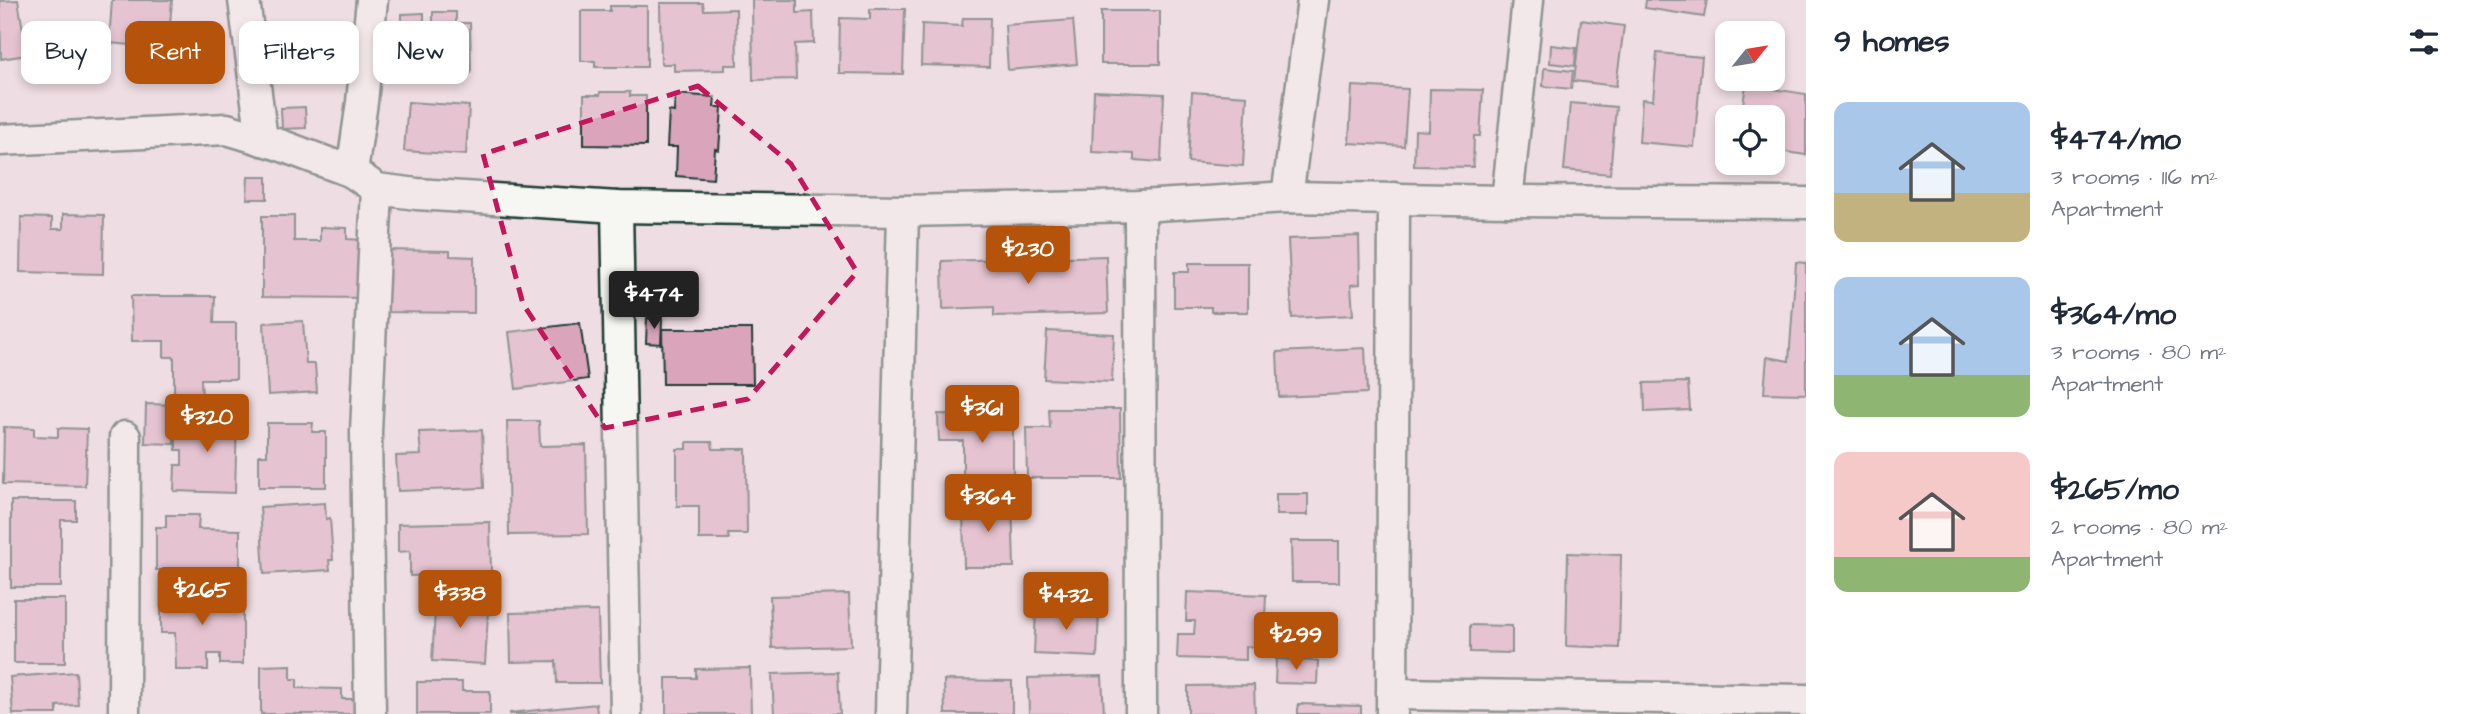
<!DOCTYPE html>
<html lang="en">
<head>
<meta charset="utf-8">
<style>
  :root { --surface:#fff; --page:#f6f6f7; --text:#1f2937; --muted:#747a83; --accent:#b45309 }
  body { margin:0; font-family:"Architects Daughter",sans-serif; background:var(--page); color:var(--text); height:100vh; display:flex; flex-direction:column; font-size:26px; white-space:nowrap }
  * { box-sizing:border-box; margin:0 }
  p { font-size:23px; color:var(--muted) }
  .icon { flex:none; width:38px; height:38px; fill:none; stroke:currentColor; stroke-width:2; stroke-linecap:round; stroke-linejoin:round }
  .map { position:relative; flex:1; overflow:hidden }
  .panel { display:flex; flex-direction:column; background:var(--surface); width:665px }
  .panel>* { flex:none }
  .hud { position:absolute; left:21px; top:21px; width:665px; height:63px; display:flex; gap:14px }
  .needle { width:46px; rotate:60deg }
  .buttons { position:absolute; left:1715px; top:21px; display:grid; gap:14px }
  .buttons a { display:grid; place-items:center; width:70px; height:70px; border-radius:14px; background:var(--surface); box-shadow:0 4px 10px #0003; font-size:35px }
  .price { position:absolute; translate:-50% -60px; padding:0 16px; border-radius:7px; background:var(--accent); color:#fff; font-size:23px; line-height:46px; filter:drop-shadow(0 2px 4px #0008) }
  .price::after { content:''; position:absolute; left:50%; top:42px; width:21px; height:16px; margin-left:-10px; background:inherit; clip-path:polygon(0 0,100% 0,50% 100%) }
  .price.on { background:#222; color:#fff }
  ul { padding:0; list-style:none }
  li { display:flex; align-items:center; gap:21px; height:175px; padding:0 28px }
  li span { display:grid; place-items:center; flex:none; width:196px; height:140px; border-radius:14px; color:#555 }
  li>.icon { margin-inline-start:auto }
  span .icon { width:84px; height:84px; fill:#fffc; stroke-width:1 }
  li b { font-size:30px }
  h2 { display:flex; justify-content:space-between; align-items:center; height:84px; padding:0 28px; font-size:30px }
  .pill { padding:0 24px; border-radius:14px; background:var(--surface); box-shadow:0 4px 10px #0003; font-size:24px; line-height:63px }
  .pill.on { background:var(--accent); color:#fff }
  main { display:flex; flex:1; min-height:0 }
  .map>svg:first-child { display:block }
  .building { fill:#daa4bb; stroke:#1f3d34; stroke-width:2 }
  .lines { fill:none; stroke-linecap:round; stroke-linejoin:round }
  .street-casing { stroke:#1f3d34; stroke-width:35 }
  .street { stroke:#f6f6f2; stroke-width:30 }
  .marked { fill:none; stroke:#c2185b; stroke-width:5; stroke-dasharray:14 9; stroke-linejoin:round }
</style>
</head>
<body>
<main>
<div class="map">
<svg width="1806" height="714" viewBox="0 0 1806 714">
  <rect width="100%" height="100%" fill="#eedde2"/>
  <filter id="ink" filterUnits="userSpaceOnUse"><feTurbulence type="fractalNoise" baseFrequency=".0143" numOctaves="2"/><feDisplacementMap in="SourceGraphic" scale="14" xChannelSelector="R" yChannelSelector="G"/><feConvolveMatrix kernelMatrix="1 2 1 2 8 2 1 2 1" color-interpolation-filters="sRGB"/></filter>
  <g filter="url(#ink)">
    <g class="building">
      <path d="M18,0L27,55L1,59L0,1Z"/>
      <path d="M112,0H172L169,37L143,35L142,46L109,43Z"/>
      <path d="M752,0H797V13L813,12L814,43L795,44L796,79L753,80Z"/>
      <path d="M1646,0H1707L1704,17L1645,8Z"/>
      <path d="M660,3H703L704,10L736,9L737,65H725V70L674,71V64H661Z"/>
      <path d="M610,6H647V67H595V61H581V11H610Z"/>
      <path d="M870,9H905L903,74L839,73L840,18L870,19Z"/>
      <rect x="1101" y="11" width="59" height="53"/>
      <path d="M433,12H456V23H470L471,73H410V62L388,63V23L402,24V14L424,13V23H433Z"/>
      <path d="M963,18H990L989,67L921,65L922,24L962,26Z"/>
      <path d="M1073,20L1077,64L1008,70L1005,25Z"/>
      <path d="M1581,20L1624,26L1616,86L1574,81Z"/>
      <path d="M1551,45L1576,48L1575,66L1550,63Z"/>
      <path d="M1657,53L1702,57L1694,147L1639,142L1642,99L1653,100Z"/>
      <path d="M1544,68L1573,71L1571,89L1543,86Z"/>
      <path d="M1746,85L1806,94V155L1773,150V117H1741Z"/>
      <path d="M1352,86L1408,89L1404,146L1349,143Z"/>
      <path d="M1430,89L1483,90L1480,136H1474L1473,167L1414,166L1415,130L1429,131Z"/>
      <path d="M1094,91L1164,94L1161,162L1134,160V154L1092,152Z"/>
      <path d="M600,92H630V96H646V146L584,145V95H600Z"/>
      <path d="M1192,92L1247,96L1243,166L1188,162Z"/>
      <path d="M675,94L715,97L714,107H722L719,150L715,149L713,179L676,176L677,147H667L669,111L674,112Z"/>
      <path d="M408,102L469,106L466,155L404,151Z"/>
      <path d="M1570,103L1616,107L1610,174L1564,170Z"/>
      <path d="M305,107L306,128L282,129L281,108Z"/>
      <path d="M248,177H267V199H247Z"/>
      <path d="M63,214L104,215L103,274L20,272L21,217L52,218V229H63Z"/>
      <path d="M262,216H294V241H320V227L347,228V239L364,240V298L262,297Z"/>
      <path d="M1359,236L1360,284L1351,285L1353,315L1292,318L1288,239Z"/>
      <path d="M382,250L450,251V256L474,257V313L381,312Z"/>
      <path d="M1106,256L1108,313L994,316V307L943,309L942,261Z"/>
      <path d="M1796,262L1806,263V394L1764,393L1767,357L1789,361Z"/>
      <path d="M1189,263H1248V312H1211V307H1174V272H1189Z"/>
      <path d="M131,296H215L214,323H236V379H201L202,400H174V357H164V341H132Z"/>
      <path d="M647,318L662,319L661,344L646,343Z"/>
      <path d="M303,321L306,364H315L317,392L268,395L264,323Z"/>
      <path d="M580,323L588,379L516,389L509,332Z"/>
      <path d="M662,329H752L753,384H663Z"/>
      <path d="M1047,331L1114,334L1112,382L1044,379Z"/>
      <path d="M1365,348L1367,393L1279,397L1277,352Z"/>
      <path d="M1688,382L1690,410L1645,412L1644,383Z"/>
      <path d="M146,404L180,405V423H174V444L145,443Z"/>
      <path d="M1049,409H1120L1121,478H1027L1026,428H1050Z"/>
      <path d="M938,414L1013,415V482L963,483V441H939Z"/>
      <path d="M182,415L237,417L235,493L174,491L175,465H182V450H176V425H182Z"/>
      <path d="M507,421H539L540,446L586,445L588,534L509,535Z"/>
      <path d="M267,423H313L312,432H326V487H259V455H267Z"/>
      <path d="M4,427L34,428V436L58,437V428L87,429L85,486L3,484Z"/>
      <path d="M482,430L484,488L398,491L396,456L421,455L419,432Z"/>
      <path d="M687,442H712L713,449H746L747,534H728L729,539H699V506H677V449H687Z"/>
      <rect x="1276" y="494" width="32" height="21"/>
      <path d="M1012,500L1014,567H964L963,501Z"/>
      <path d="M11,501H76V520H61V587H11Z"/>
      <path d="M325,503L326,519L330,518L333,560H329L330,570L264,574L260,507Z"/>
      <path d="M166,515H199L198,529L240,530V570L196,569V577H176V570H156V527H166Z"/>
      <path d="M490,522L491,574L410,576V551L398,552V524Z"/>
      <path d="M1291,541H1339V582H1292Z"/>
      <path d="M1568,553L1621,555L1619,648L1566,646Z"/>
      <path d="M161,586H197V597H235V605H243V664H220V654H208V670H176L175,633H161Z"/>
      <path d="M1187,592L1266,595L1265,619L1256,618L1255,647L1246,646V660L1177,658L1178,634H1194L1195,621H1186Z"/>
      <path d="M849,594L851,646L772,648L770,596Z"/>
      <path d="M436,595L489,599L485,664L432,661Z"/>
      <rect x="14" y="599" width="51" height="64"/>
      <path d="M1036,608L1099,611L1097,657L1034,654Z"/>
      <path d="M598,611L600,683H557L556,661L511,662L510,613Z"/>
      <path d="M1470,625L1512,626V653L1470,652Z"/>
      <path d="M1276,659L1318,661L1317,684L1275,683Z"/>
      <path d="M291,665V679H297V688L342,689V699H354V714H261V666Z"/>
      <path d="M750,668L751,714H666V678H696V669Z"/>
      <path d="M76,672L78,705L57,706V714H13L10,677Z"/>
      <path d="M838,672L840,714H774L772,674Z"/>
      <path d="M1102,676L1104,714H1029L1028,678Z"/>
      <path d="M944,680L1012,681V714H945Z"/>
      <path d="M417,682H462V691H490V714H417Z"/>
      <path d="M1254,685L1255,714H1188V686Z"/>
      <path d="M596,704L597,714H510V713Z"/>
      <path d="M1298,704L1361,706V714H1298Z"/>
    </g>
    <g class="lines">
      <defs>
        <g id="street">
          <path d="M244,0L262,140"/>
          <path d="M0,140L227,129L280,145L352,172L377,189L417,194L617,207L903,211L1140,206L1287,197L1507,201L1806,203"/>
          <path d="M352,172L362,102L372,0"/>
          <path d="M1287,197L1313,0"/>
          <path d="M1507,201L1528,0"/>
          <path d="M1140,206L1141,714"/>
          <path d="M617,207L626,714"/>
          <path d="M1392,694L1806,700"/>
          <path d="M124,714L125,437"/>
          <path d="M370,714L366,432L377,189"/>
          <path d="M891,714L903,211"/>
          <path d="M1392,714L1394,198"/>
        </g>
      </defs>
      <use href="#street" class="street-casing"/>
      <use href="#street" class="street"/>
    </g>
  </g>
  <path d="M0 0H1806V714H0ZM698,86L791,164L857,272L748,399L605,428L523,304L483,154Z" fill="#eedde2" fill-opacity=".55" fill-rule="evenodd"/>
  <path class="marked" d="M698,86L791,164L857,272L748,399L605,428L523,304L483,154Z"/>
</svg>
<div class="buttons">
<a><svg class="needle" viewBox="-14 -14 28 28"><path d="M0-13l5 13h-10z" fill="#e53935"/><path d="M0 13l5-13h-10z" fill="#747a83"/></svg></a>
<a><svg class="icon" aria-label="locate" viewBox="0 0 24 24"><circle cx="12" cy="12" r="6"/><path d="M12 2v4M12 18v4M2 12h4M18 12h4"/></svg></a>
</div>
<b class="price" style="left:1028px;top:286px">$230</b>
<b class="price on" style="left:654px;top:331px">$474</b>
<b class="price" style="left:982px;top:445px">$361</b>
<b class="price" style="left:207px;top:454px">$320</b>
<b class="price" style="left:988px;top:534px">$364</b>
<b class="price" style="left:202px;top:627px">$265</b>
<b class="price" style="left:460px;top:630px">$338</b>
<b class="price" style="left:1066px;top:632px">$432</b>
<b class="price" style="left:1296px;top:672px">$299</b>
<div class="hud">
<a class="pill">Buy</a>
<a class="pill on">Rent</a>
<a class="pill">Filters</a>
<a class="pill">New</a>
</div>
</div>
<section class="panel">
<h2>9 homes<svg class="icon" aria-label="filters" viewBox="0 0 24 24"><path d="M4 7h16M4 17h16"/><circle cx="9" cy="7" r="2"/><circle cx="15" cy="17" r="2"/></svg></h2>
<ul>
<li><span style="background:linear-gradient(#a9c7e8 65%,#c2b280 0)"><svg class="icon" aria-label="home" viewBox="0 0 24 24"><path d="M3 11l9-7 9 7M6 9v11h12V9"/></svg></span><div><b>$474/mo</b><p>3 rooms · 116 m²</p><p>Apartment</p></div></li>
<li><span style="background:linear-gradient(#a9c7e8 70%,#8fb573 0)"><svg class="icon" aria-label="home" viewBox="0 0 24 24"><path d="M3 11l9-7 9 7M6 9v11h12V9"/></svg></span><div><b>$364/mo</b><p>3 rooms · 80 m²</p><p>Apartment</p></div></li>
<li><span style="background:linear-gradient(#f6c9c9 75%,#8fb573 0)"><svg class="icon" aria-label="home" viewBox="0 0 24 24"><path d="M3 11l9-7 9 7M6 9v11h12V9"/></svg></span><div><b>$265/mo</b><p>2 rooms · 80 m²</p><p>Apartment</p></div></li>
</ul>
</section>
</main>
</body>
</html>
